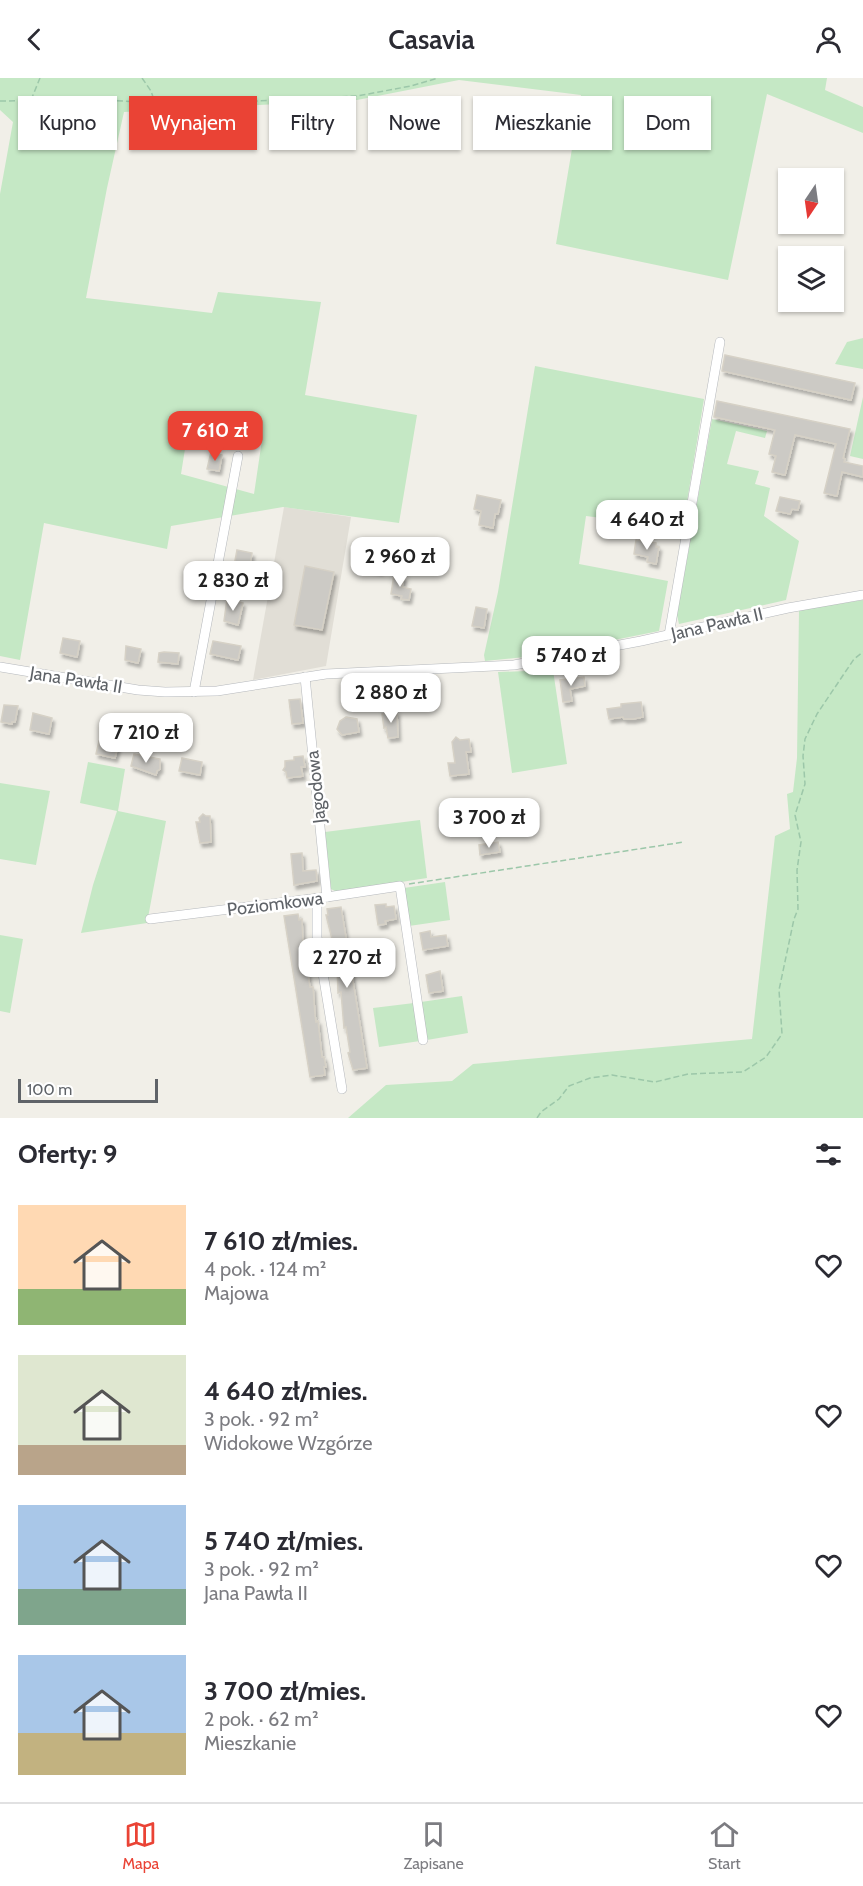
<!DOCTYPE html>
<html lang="pl">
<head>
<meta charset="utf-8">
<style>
  :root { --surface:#fff; --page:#f7f7f7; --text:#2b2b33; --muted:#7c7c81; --line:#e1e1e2; --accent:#ea4335 }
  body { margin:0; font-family:Cabin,sans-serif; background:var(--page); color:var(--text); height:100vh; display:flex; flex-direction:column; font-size:22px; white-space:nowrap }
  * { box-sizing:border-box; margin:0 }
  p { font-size:20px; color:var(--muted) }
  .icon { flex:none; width:33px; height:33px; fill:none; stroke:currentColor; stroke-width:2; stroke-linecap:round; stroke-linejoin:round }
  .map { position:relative; height:1040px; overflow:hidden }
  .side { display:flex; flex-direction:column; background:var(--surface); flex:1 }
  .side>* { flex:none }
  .hud { position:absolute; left:18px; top:18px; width:828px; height:54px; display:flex; gap:12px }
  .needle { width:39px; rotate:193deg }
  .tools { position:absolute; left:778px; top:90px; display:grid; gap:12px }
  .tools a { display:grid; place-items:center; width:66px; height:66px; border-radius:0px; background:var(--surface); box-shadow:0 2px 4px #0004; font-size:30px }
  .scale { position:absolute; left:18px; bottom:15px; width:140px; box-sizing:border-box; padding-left:6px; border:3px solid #5f6368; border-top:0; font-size:16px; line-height:21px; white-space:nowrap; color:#5f6368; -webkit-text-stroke:4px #fff; paint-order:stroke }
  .price { position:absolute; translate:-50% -51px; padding:0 14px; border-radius:12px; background:#fff; color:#222; font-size:20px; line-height:39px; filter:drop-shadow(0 2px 3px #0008) }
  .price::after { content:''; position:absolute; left:50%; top:36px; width:18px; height:14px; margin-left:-9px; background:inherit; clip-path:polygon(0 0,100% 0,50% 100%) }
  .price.selected { background:var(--accent); color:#fff }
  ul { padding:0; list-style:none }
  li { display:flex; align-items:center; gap:18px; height:150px; padding:0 18px }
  li span { display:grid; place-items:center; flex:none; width:168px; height:120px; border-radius:0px; color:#555 }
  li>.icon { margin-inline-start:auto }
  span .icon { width:72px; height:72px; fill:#fffc; stroke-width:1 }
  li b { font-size:26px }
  h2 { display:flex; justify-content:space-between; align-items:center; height:72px; padding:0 18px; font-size:26px }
  .chip { padding:0 21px; border-radius:0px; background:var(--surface); box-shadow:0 2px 4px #0004; font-size:21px; line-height:54px }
  .chip.selected { background:var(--accent); color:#fff }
  header { display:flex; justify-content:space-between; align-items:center; height:78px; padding:0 18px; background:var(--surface); font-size:27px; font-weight:600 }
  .dock { display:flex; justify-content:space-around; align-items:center; height:84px; border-top:2px solid var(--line); background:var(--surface); font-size:16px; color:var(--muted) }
  .dock a { display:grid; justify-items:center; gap:3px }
  .dock .selected { color:var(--accent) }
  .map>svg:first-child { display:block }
  .education { fill:#e1ded6 }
  .green { fill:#c5e8c5; fill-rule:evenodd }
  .building { fill:#cccac5; stroke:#d6d1c6; stroke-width:1.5; filter:url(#shadow) }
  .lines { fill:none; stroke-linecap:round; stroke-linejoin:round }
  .minor-casing { stroke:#b5b8bc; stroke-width:10 }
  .path { stroke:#9cc7a9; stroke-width:1.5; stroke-dasharray:6 3; stroke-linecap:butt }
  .minor { stroke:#fff; stroke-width:9 }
  .labels { text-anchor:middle; stroke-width:5; stroke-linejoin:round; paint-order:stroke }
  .street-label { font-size:18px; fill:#5f6368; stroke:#fff }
</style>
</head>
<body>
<header><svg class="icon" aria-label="back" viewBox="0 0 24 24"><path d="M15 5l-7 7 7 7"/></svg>Casavia<svg class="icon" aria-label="person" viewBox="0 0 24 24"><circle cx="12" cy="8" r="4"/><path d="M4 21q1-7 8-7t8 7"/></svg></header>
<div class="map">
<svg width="863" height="1040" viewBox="0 0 863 1040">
  <defs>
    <filter id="shadow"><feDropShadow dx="2.5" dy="4" stdDeviation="1.5" flood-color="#0004"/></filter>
  </defs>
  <rect width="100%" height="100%" fill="#f1efe8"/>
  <path class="education" d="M284,429L351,439L326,588L253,602Z"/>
  <g class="green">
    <path d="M0,0H827L825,12L863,29V55L767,16L728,202L556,166L581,17L459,2L357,22L124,34L107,110L86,220L212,235L218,214L321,224L305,317L417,337L399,445L283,429L171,448L167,471L44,445L20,582L0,578V116L13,44L0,32ZM189,346L262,362L254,416L181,396Z"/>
    <path d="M863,260V291L835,286L847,264Z"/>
    <path d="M535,288L704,321L684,442L635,435L633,444L586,438L579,486L668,503L659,553L535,578L485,583L484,577L498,514Z"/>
    <path d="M863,319V381L850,378Z"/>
    <path d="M712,341L767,353L765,360L736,353L727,386L759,393L755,406L770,410L764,438L799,463L786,522L679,546L677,537Z"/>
    <path d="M863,522V1040H348L386,1007L452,1003L473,986L752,961L775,758L790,751L787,716L793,714L797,680L799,532Z"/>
    <path d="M553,592L567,686L512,695L498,594Z"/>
    <path d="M88,684L125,691L118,733L166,743L147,845L81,855L93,807L117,733L80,725Z"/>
    <path d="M0,705L50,713L36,787L0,781Z"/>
    <path d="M420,742L427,800L337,814L331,811L325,754Z"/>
    <path d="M445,804L450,842L409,848L404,810Z"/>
    <path d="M0,857L23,861L10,935L0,933Z"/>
    <path d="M462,918L468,955L427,962L421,924Z"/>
    <path d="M414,925L420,963L379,969L373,930Z"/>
  </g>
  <g class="building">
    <path d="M725,277L855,305L851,322L722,293Z"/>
    <path d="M717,323L850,351L843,380L845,381L844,384L863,388V399L842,394L837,418L824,415L836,366L795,357L785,397L772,394L776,378L769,376L775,352L714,339Z"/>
    <path d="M211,374L222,377L219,393L207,391Z"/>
    <path d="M477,417L501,422L498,436H495L493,450L479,447L481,433L474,431Z"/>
    <path d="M780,419L800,423L798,432L792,431L790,436L776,433Z"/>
    <path d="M636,462L656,465V469H659L656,486L647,484L648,479L634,476Z"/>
    <path d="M237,472L252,475L248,498L243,497L242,499L228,497L230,487L234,488Z"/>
    <path d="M361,477L382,479L380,493L359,489Z"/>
    <path d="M305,488L334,494L322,552L294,547Z"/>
    <path d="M394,497L404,499L402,509L411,511L409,522L401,521L402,518L391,516Z"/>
    <path d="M227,521L243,525L238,547L224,543Z"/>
    <path d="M476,529L487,531L484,550L472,548Z"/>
    <path d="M63,560L80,563L77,579L60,575Z"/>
    <path d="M213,563L241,568L238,582L210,576Z"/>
    <path d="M126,568L141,571L138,585L125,582Z"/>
    <path d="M164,574L179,575L178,586L158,584L159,575Z"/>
    <path d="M584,599L585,608L570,611L572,623L563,624L560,602Z"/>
    <path d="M300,621L303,645L292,646L289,622Z"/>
    <path d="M641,624L643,639L633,641H624L623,639L609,641L607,631L621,629V626Z"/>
    <path d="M4,627L18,628L15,644H12V646L1,644Z"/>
    <path d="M397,634L398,659L388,660L386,649L384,650L382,636Z"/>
    <path d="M33,635L52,640L49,656L30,652Z"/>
    <path d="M346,639L357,641L359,654L342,657L337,651L340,643Z"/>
    <path d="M456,659L460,662L469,661L471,674H466L469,696L450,698L448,685H455L452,664Z"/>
    <path d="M99,663L118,667L115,680L96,676Z"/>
    <path d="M134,676L160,681V691L157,693L156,697L131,688Z"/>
    <path d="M303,678L305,689H301L303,698L287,700L286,694L283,692L285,689V683L294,682V679Z"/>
    <path d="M182,680L202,684L200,697L179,693Z"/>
    <path d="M203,736L206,738H210L211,764L200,765L196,744H200L199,740Z"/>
    <path d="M498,764L500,774L480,777L479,767Z"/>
    <path d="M302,775L303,793L316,792L317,803L294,807L291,776Z"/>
    <path d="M386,826V829L394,828L396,841L385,843L386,846L378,847L375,827Z"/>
    <path d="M341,829L367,990L353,992L348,975L350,974L346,949L344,950L341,914L338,915L337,887L335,881H333L331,871L333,870V865L326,837H328L327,831Z"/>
    <path d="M298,836L299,842L302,841L303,865L309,885L307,886L309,903L310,909H313L315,937L316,944L318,943L322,979H324L326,989H324L325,997L310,999L284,838Z"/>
    <path d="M430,853L431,859L446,857L448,868L423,872L420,855Z"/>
    <path d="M440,893L443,913L429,915L426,897Z"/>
  </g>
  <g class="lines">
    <defs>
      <g id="minor">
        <path d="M669,557L720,264"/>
        <path d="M0,589L138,612L165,614L217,613L326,596L514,587L641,563L788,530L863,517"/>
        <path d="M305,599L327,819"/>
        <path d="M194,614L238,378"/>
        <path d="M317,820V859L342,1011"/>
        <path d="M150,841L327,819L400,808L423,962"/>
      </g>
    </defs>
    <use href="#minor" class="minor-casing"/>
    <g class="path">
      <path d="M142,0L151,13L155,25"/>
      <path d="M31,22L40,0"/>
      <path d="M0,23L98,22L188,26L229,22L257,23L357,18L411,8L438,0"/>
      <path d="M409,806L684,764"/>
      <path d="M537,1040L541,1034L559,1021L569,1008L590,1000L612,997L655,1004L688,996L743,994L766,979L782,956L779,912L794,841L798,831L797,792L801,764L795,737L805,706L803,678L805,661L817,636L854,581L863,574"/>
    </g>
    <use href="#minor" class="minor"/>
  </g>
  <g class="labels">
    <g class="street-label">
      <text transform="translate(717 546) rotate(-13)" y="6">Jana Pawła II</text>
      <text transform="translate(76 602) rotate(9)" y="6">Jana Pawła II</text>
      <text transform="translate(316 709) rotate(-96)" y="6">Jagodowa</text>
      <text transform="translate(275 826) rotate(-7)" y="6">Poziomkowa</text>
    </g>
  </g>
</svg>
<div class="tools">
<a><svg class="needle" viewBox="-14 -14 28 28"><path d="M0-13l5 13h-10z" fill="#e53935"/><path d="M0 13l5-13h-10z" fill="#7c7c81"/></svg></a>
<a><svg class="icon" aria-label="layers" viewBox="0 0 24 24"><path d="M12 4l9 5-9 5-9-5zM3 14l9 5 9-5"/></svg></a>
</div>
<div class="scale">100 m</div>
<b class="price selected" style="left:215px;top:384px">7 610 zł</b>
<b class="price" style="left:647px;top:473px">4 640 zł</b>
<b class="price" style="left:400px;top:510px">2 960 zł</b>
<b class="price" style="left:233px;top:534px">2 830 zł</b>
<b class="price" style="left:571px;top:609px">5 740 zł</b>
<b class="price" style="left:391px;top:646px">2 880 zł</b>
<b class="price" style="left:146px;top:686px">7 210 zł</b>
<b class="price" style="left:489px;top:771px">3 700 zł</b>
<b class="price" style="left:347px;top:911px">2 270 zł</b>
<div class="hud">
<a class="chip">Kupno</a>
<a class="chip selected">Wynajem</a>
<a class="chip">Filtry</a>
<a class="chip">Nowe</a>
<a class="chip">Mieszkanie</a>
<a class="chip">Dom</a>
</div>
</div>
<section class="side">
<h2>Oferty: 9<svg class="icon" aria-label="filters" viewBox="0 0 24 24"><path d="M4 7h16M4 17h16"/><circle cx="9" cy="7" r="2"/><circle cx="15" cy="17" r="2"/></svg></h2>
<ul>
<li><span style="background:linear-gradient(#ffd9b3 70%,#8fb573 0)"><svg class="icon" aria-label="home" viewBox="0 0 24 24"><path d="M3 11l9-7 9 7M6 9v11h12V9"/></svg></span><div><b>7 610 zł/mies.</b><p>4 pok. · 124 m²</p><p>Majowa</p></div><svg class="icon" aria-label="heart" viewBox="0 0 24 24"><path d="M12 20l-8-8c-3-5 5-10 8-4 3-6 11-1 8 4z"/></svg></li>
<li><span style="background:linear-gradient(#dfe7d0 75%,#b9a48a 0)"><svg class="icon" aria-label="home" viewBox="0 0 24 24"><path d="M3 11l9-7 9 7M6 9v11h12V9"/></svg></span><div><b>4 640 zł/mies.</b><p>3 pok. · 92 m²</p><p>Widokowe Wzgórze</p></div><svg class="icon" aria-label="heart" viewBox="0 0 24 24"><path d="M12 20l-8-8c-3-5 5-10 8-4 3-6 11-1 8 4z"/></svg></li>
<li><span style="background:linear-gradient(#a9c7e8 70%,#7fa58c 0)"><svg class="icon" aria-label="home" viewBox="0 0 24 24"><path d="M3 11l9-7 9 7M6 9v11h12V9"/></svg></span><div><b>5 740 zł/mies.</b><p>3 pok. · 92 m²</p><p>Jana Pawła II</p></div><svg class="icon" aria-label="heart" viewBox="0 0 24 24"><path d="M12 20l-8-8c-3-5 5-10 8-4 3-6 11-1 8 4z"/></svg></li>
<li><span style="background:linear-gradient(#a9c7e8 65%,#c2b280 0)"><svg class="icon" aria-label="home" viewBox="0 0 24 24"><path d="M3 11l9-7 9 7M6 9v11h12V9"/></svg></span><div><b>3 700 zł/mies.</b><p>2 pok. · 62 m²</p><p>Mieszkanie</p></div><svg class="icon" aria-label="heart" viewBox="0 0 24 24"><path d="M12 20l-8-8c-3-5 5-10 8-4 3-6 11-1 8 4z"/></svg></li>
</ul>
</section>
<nav class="dock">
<a class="selected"><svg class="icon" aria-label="map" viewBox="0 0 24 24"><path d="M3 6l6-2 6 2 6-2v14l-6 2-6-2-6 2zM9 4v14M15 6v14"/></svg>Mapa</a>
<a><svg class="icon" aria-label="saved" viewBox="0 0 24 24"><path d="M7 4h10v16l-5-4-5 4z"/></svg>Zapisane</a>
<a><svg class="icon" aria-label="home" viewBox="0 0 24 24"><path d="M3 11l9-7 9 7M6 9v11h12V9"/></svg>Start</a>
</nav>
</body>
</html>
